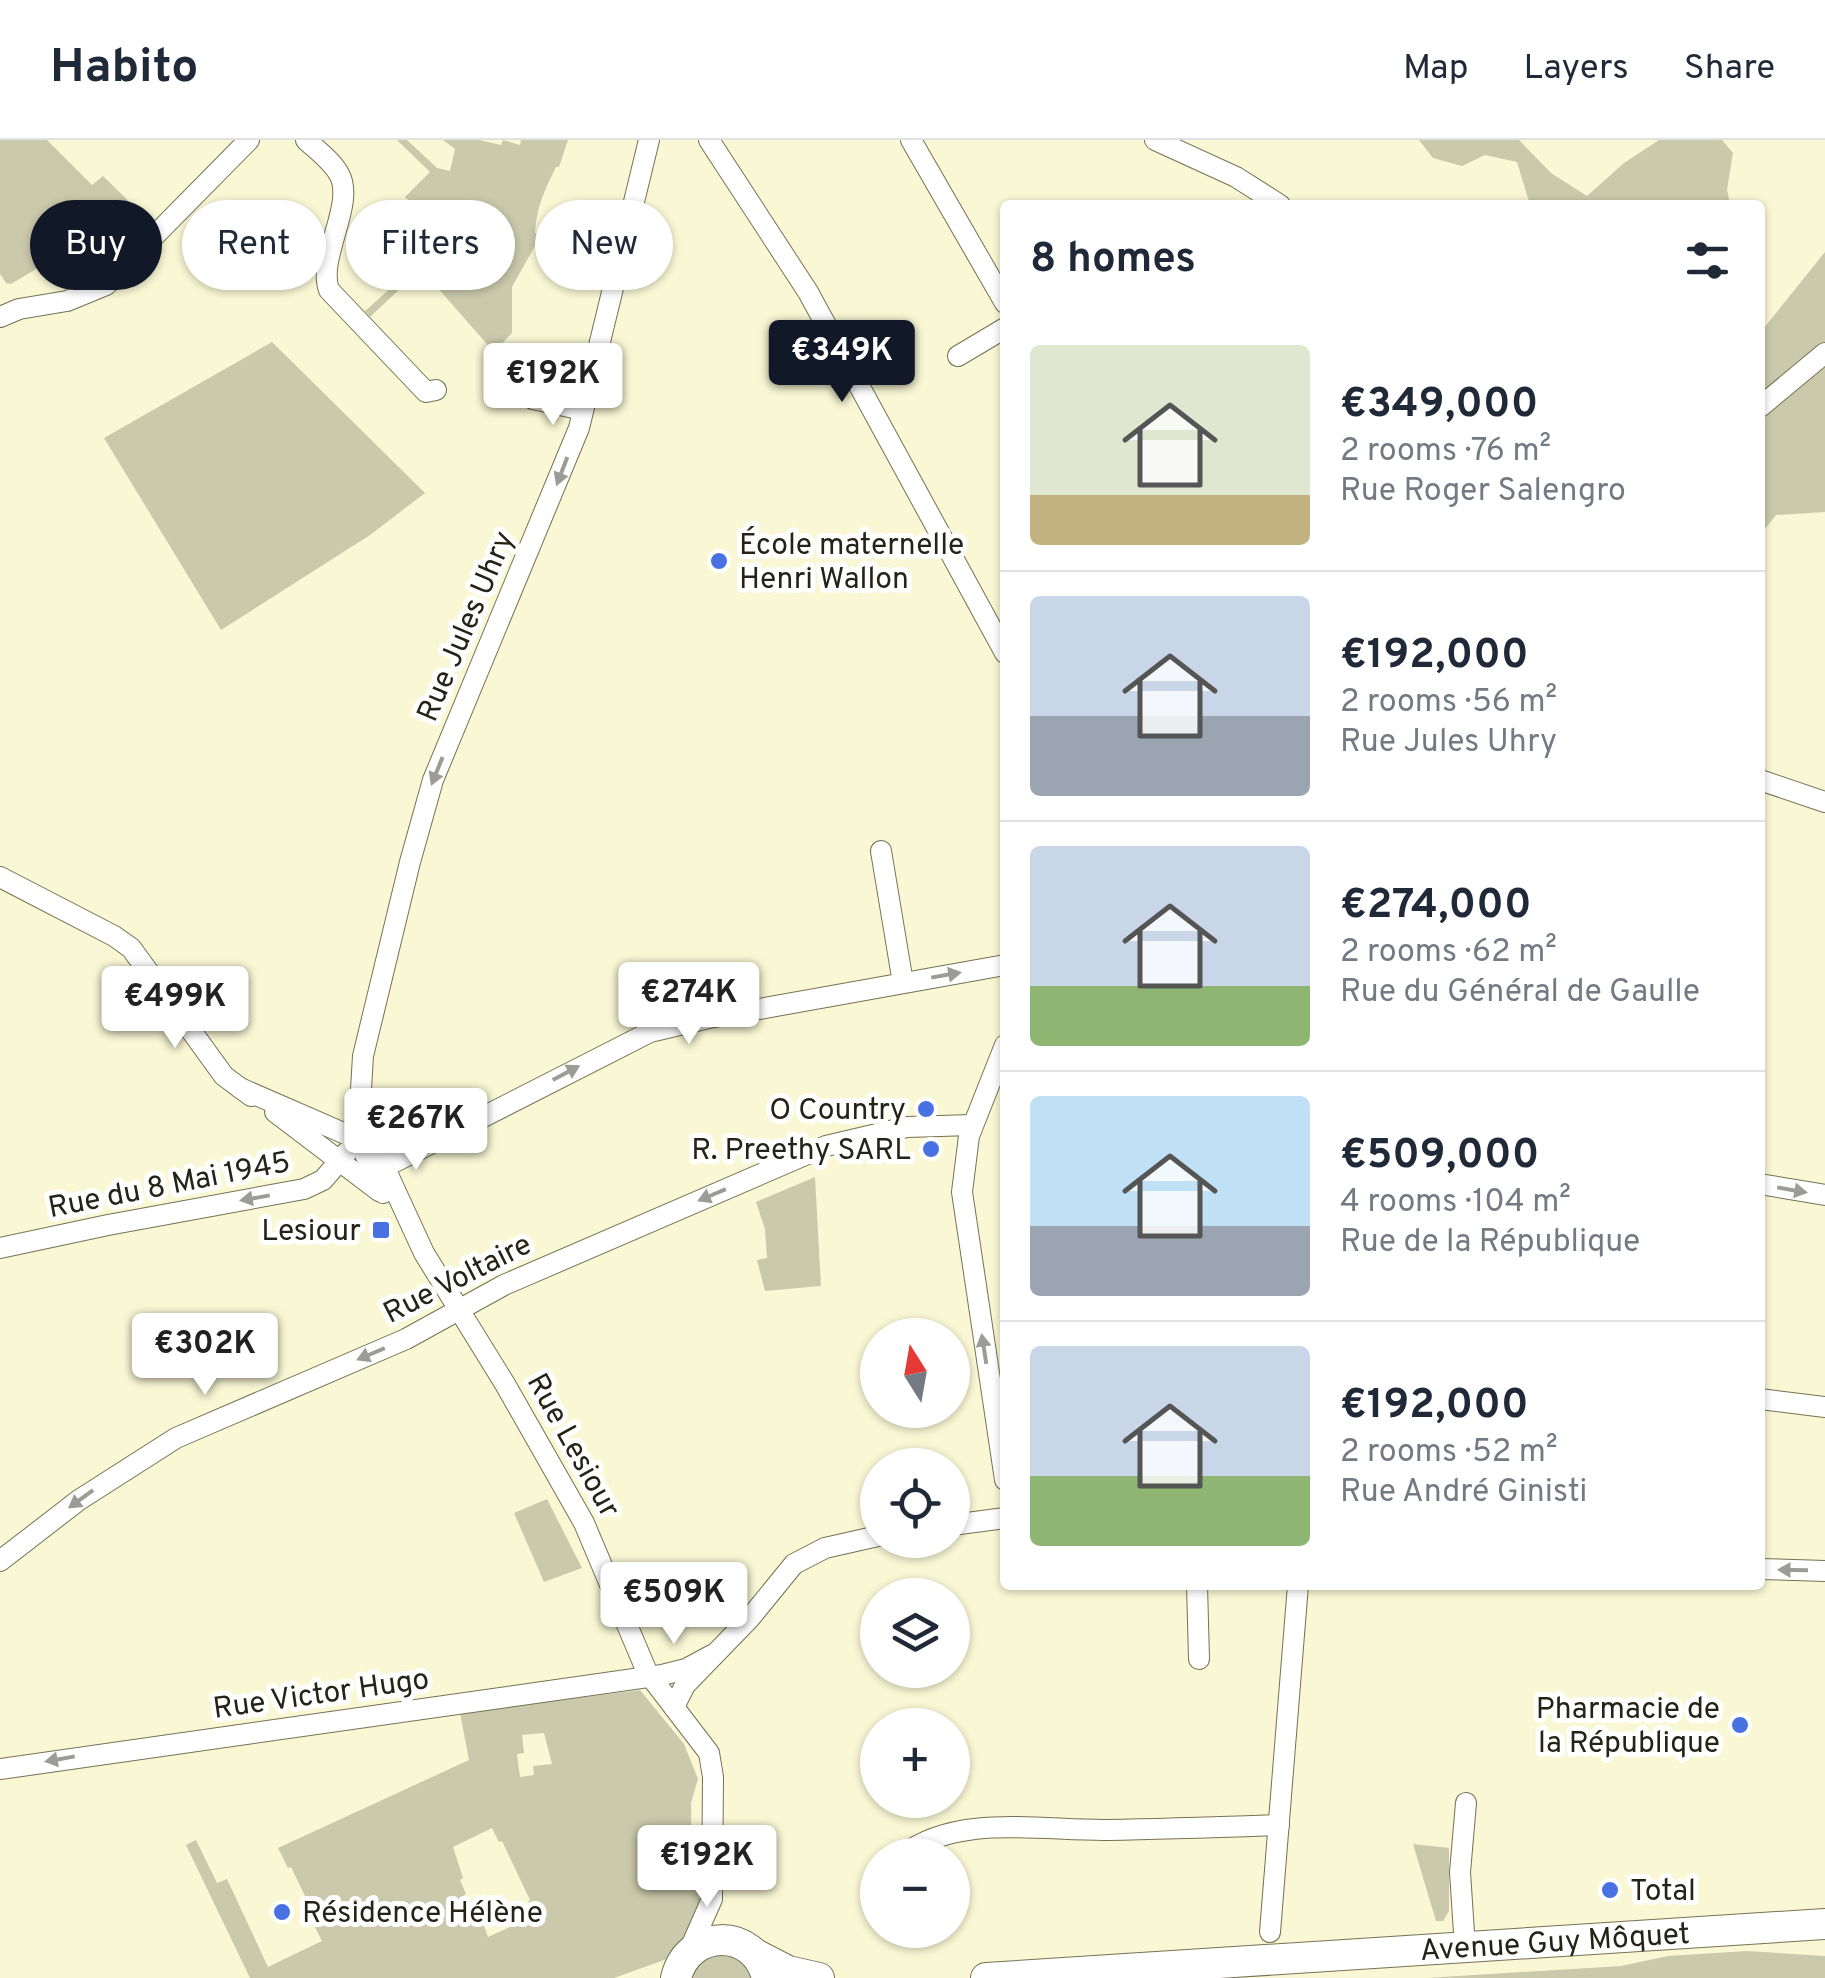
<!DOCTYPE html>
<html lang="en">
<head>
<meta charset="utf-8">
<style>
  :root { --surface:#fff; --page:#f2f2f3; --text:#1f2937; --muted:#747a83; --line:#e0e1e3; --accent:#111827 }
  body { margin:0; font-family:Overpass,sans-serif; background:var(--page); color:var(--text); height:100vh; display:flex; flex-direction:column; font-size:38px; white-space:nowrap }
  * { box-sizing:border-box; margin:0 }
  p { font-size:32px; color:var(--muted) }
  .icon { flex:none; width:55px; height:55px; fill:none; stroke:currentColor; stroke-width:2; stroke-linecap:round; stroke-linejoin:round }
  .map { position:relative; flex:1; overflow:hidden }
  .drawer { position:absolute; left:1000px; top:60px; width:765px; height:1390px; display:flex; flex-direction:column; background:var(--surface); border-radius:10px; box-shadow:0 2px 8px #0004 }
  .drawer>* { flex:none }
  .guide { position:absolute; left:30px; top:60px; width:820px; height:90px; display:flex; gap:20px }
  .needle { width:65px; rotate:349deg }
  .fabs { position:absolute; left:860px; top:1178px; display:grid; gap:20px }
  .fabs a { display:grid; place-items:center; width:110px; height:110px; border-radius:50%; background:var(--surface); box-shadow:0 2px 8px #0004; font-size:50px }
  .price { position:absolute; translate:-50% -85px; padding:0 22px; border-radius:10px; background:#fff; color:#222; font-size:32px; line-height:65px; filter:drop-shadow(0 2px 5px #0008) }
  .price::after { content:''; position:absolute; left:50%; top:60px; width:30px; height:22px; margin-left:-15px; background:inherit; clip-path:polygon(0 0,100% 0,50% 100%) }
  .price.selected { background:var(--accent); color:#fff }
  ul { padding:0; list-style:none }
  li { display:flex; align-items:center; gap:30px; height:250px; padding:0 30px }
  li+li { border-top:2px solid var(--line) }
  li span { display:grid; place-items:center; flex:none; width:280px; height:200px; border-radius:10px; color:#555 }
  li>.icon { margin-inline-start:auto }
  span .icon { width:120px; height:120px; fill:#fffc; stroke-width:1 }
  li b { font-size:42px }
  h2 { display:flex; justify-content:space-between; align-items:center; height:120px; padding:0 30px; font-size:42px }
  .chip { padding:0 35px; border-radius:45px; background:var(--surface); box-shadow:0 2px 8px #0004; font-size:35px; line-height:90px }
  .chip.selected { background:var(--accent); color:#fff }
  header { display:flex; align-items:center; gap:60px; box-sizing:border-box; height:140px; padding:0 50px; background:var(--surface); border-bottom:2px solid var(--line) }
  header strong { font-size:48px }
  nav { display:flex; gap:55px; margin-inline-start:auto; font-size:35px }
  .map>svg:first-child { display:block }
  .green { fill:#cbc9ac; fill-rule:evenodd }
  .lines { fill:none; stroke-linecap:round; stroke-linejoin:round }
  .street-casing { stroke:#747253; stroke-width:22 }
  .secondary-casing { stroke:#747253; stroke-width:32 }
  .street { stroke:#fff; stroke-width:20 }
  .secondary { stroke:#fff; stroke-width:30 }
  .oneway { fill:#9c9c96 }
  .poi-dot { fill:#4872e4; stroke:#fff; stroke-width:4 }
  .labels { text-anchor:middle; stroke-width:10; stroke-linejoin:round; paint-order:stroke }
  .poi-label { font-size:30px; fill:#242316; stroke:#fff; text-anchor:end }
  .street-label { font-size:30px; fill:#242316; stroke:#fff }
</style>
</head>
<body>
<header>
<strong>Habito</strong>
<nav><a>Map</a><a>Layers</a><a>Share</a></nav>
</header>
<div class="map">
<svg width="1825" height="1838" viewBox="0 0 1825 1838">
  <rect width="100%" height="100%" fill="#f9f7d4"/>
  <g class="green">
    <path d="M0,0H47L92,45L103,36L149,81C126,104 105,132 75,143L58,116L11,144L6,143L0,134Z"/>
    <path d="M397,0H407L437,28L450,31L455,9L443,0H479L501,5L503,0L520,5L521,0H568L559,27H556C545,49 536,68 535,93L604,110L602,118L536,104L512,147V193L494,212L421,129L370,177L365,171L448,97L405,57L430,32Z"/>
    <path d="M1419,0H1519L1551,33L1587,56L1624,23L1659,0H1722L1733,13L1727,50L1730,64L1530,65L1517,22L1485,15L1462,26L1433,18Z"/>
    <path d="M1825,112V372L1776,375L1760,395V193Z"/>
    <path d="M272,202L425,353L370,395L221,490L104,298Z"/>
    <path d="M815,1037L821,1146L765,1151L757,1120L767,1118L765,1089L756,1062Z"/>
    <path d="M547,1359L582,1428L544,1442L514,1373Z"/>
    <path d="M640,1550L684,1604L698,1639L691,1663L692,1733L703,1760L697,1785L667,1819L614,1838H250L186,1705L196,1700L217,1743L227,1739L268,1827L322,1801L315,1787L319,1785L291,1727L288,1728L278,1708L469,1620L460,1573ZM544,1593L552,1624L533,1626L534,1635L520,1637L517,1614L524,1613L522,1595ZM492,1688L499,1702L502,1701L530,1760L528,1762L534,1776L488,1797L477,1767L470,1770L463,1756L466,1754L460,1740L463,1738L453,1707Z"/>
    <path d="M1413,1704L1449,1708V1771L1443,1781H1436Z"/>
    <path d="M1747,1811L1825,1816V1838H1426L1621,1826L1668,1816Z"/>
    <path d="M734,1814L755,1838H689L707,1815Z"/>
  </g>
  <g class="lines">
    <defs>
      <g id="street">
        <path d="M306,0C317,10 332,21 339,34C356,63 317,118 329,150L426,252L436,250"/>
        <path d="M709,0L808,152L1005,513"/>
        <path d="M911,0L1005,163"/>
        <path d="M1155,0L1236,37L1280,65"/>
        <path d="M0,177L19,169L67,161L106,145L249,0"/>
        <path d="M958,216L1005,188"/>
        <path d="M533,259L583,270"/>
        <path d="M1760,267L1825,213"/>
        <path d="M1760,640L1825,662"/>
        <path d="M881,711L903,843"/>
        <path d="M0,737L114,796L131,808L224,936L251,956"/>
        <path d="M1005,905L969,996L962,1052L1005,1340"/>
        <path d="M240,948L364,1002L378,1013L424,1113L505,1244L584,1383L647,1532L709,1613L713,1637L712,1759L688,1813"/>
        <path d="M275,972L379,1051"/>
        <path d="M377,1031L650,892L709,878L1005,825"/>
        <path d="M1760,1044L1825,1055"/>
        <path d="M383,1053L358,999L363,916L410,722L433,640L579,288L649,0"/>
        <path d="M0,1108L108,1085L304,1049L323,1040L347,1012"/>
        <path d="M1760,1259L1825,1267"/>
        <path d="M952,1385L1005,1378"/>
        <path d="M0,1421L79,1360L176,1298L406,1199L504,1145L826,1006L907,987L972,985"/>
        <path d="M1760,1429L1825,1431"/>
        <path d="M1197,1445L1199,1519"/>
        <path d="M674,1567L685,1545L750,1478L794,1424L825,1408L878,1396"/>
        <path d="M0,1629L662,1535L686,1529L712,1515"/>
        <path d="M903,1715C958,1673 1043,1691 1108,1690C1165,1689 1222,1687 1279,1685"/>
        <path d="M1270,1792L1298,1445"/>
        <path d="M1465,1808L1460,1732L1466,1663"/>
      </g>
      <g id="secondary">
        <path d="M755,1814L788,1831L819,1838"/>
        <path d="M676,1838C688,1788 755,1787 767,1838"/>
        <path id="s1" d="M986,1838L1825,1784"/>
      </g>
    </defs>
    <use href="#street" class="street-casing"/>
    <use href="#secondary" class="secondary-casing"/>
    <use href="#street" class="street"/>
    <use href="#secondary" class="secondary"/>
  </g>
  <defs><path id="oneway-solid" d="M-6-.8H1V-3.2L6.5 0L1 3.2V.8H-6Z" transform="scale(2.5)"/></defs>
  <g class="oneway">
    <use href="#oneway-solid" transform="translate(562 331) rotate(111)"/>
    <use href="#oneway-solid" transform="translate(437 631) rotate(112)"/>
    <use href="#oneway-solid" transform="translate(946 835) rotate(-10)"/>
    <use href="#oneway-solid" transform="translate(566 933) rotate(-28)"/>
    <use href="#oneway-solid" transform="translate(1792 1050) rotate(10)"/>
    <use href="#oneway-solid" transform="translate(712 1055) rotate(157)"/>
    <use href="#oneway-solid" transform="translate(255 1058) rotate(170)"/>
    <use href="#oneway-solid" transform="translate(984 1209) rotate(-99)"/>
    <use href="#oneway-solid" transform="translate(371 1214) rotate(157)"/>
    <use href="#oneway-solid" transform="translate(81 1359) rotate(144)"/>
    <use href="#oneway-solid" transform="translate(1793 1430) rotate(-179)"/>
    <use href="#oneway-solid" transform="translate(60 1619) rotate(170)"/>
  </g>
  <g class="poi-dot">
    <circle cx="719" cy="421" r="10"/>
    <circle cx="926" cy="969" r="10"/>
    <circle cx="931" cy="1009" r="10"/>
    <rect x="371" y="1080" width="20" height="20" rx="5"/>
    <circle cx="1740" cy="1585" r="10"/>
    <circle cx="1610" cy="1750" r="10"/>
    <circle cx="282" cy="1772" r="10"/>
  </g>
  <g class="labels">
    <g class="poi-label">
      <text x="739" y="414" text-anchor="start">École maternelle<tspan x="739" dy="34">Henri Wallon</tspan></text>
      <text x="906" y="979">O Country</text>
      <text x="911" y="1019">R. Preethy SARL</text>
      <text x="361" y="1100">Lesiour</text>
      <text x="1720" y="1578">Pharmacie de<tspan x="1720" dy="34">la République</tspan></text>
      <text x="1630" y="1760" text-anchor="start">Total</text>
      <text x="302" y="1782" text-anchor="start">Résidence Hélène</text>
    </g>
    <g class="street-label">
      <text transform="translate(465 486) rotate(-67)" y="10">Rue Jules Uhry</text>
      <text transform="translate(169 1044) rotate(-11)" y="10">Rue du 8 Mai 1945</text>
      <text transform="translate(457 1138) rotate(-27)" y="10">Rue Voltaire</text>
      <text transform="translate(574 1305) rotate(61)" y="10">Rue Lesiour</text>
      <text transform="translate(321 1553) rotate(-8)" y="10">Rue Victor Hugo</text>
      <text dy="10" stroke="none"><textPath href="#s1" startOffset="570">Avenue Guy Môquet</textPath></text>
    </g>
  </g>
</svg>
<div class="fabs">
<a><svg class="needle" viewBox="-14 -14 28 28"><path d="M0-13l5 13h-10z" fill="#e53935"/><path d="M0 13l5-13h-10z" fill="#747a83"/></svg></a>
<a><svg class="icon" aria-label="locate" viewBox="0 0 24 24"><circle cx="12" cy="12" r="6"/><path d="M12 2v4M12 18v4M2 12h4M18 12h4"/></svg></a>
<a><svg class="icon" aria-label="layers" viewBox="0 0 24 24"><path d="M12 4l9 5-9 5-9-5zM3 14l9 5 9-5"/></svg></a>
<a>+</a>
<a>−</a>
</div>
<b class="price selected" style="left:842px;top:265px">€349K</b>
<b class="price" style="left:553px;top:288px">€192K</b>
<b class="price" style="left:689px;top:907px">€274K</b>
<b class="price" style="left:175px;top:911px">€499K</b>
<b class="price" style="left:416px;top:1033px">€267K</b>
<b class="price" style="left:205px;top:1258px">€302K</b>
<b class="price" style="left:674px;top:1507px">€509K</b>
<b class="price" style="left:707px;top:1770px">€192K</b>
<div class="guide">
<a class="chip selected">Buy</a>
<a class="chip">Rent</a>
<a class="chip">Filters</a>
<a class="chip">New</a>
</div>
<section class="drawer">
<h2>8 homes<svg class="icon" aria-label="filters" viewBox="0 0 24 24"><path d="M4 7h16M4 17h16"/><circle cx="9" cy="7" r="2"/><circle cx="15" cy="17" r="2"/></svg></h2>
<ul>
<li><span style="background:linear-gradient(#dfe7d0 75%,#c2b280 0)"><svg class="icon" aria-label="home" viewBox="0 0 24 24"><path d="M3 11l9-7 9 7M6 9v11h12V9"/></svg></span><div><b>€349,000</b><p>2 rooms · 76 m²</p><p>Rue Roger Salengro</p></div></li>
<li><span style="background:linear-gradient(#c9d6e8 60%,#9aa5b1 0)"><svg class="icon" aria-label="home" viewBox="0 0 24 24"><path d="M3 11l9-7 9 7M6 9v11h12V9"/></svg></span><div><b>€192,000</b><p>2 rooms · 56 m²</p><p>Rue Jules Uhry</p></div></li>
<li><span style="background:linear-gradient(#c9d6e8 70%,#8fb573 0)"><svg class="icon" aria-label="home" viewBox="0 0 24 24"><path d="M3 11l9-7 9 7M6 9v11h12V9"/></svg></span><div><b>€274,000</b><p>2 rooms · 62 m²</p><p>Rue du Général de Gaulle</p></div></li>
<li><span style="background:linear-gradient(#bfe0f5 65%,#9aa5b1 0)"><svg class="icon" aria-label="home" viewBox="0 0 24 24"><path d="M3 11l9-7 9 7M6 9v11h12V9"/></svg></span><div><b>€509,000</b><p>4 rooms · 104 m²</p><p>Rue de la République</p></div></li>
<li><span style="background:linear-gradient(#c9d6e8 65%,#8fb573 0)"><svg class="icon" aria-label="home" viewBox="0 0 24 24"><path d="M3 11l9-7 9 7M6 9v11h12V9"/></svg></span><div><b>€192,000</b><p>2 rooms · 52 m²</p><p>Rue André Ginisti</p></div></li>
</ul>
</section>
</div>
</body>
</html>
